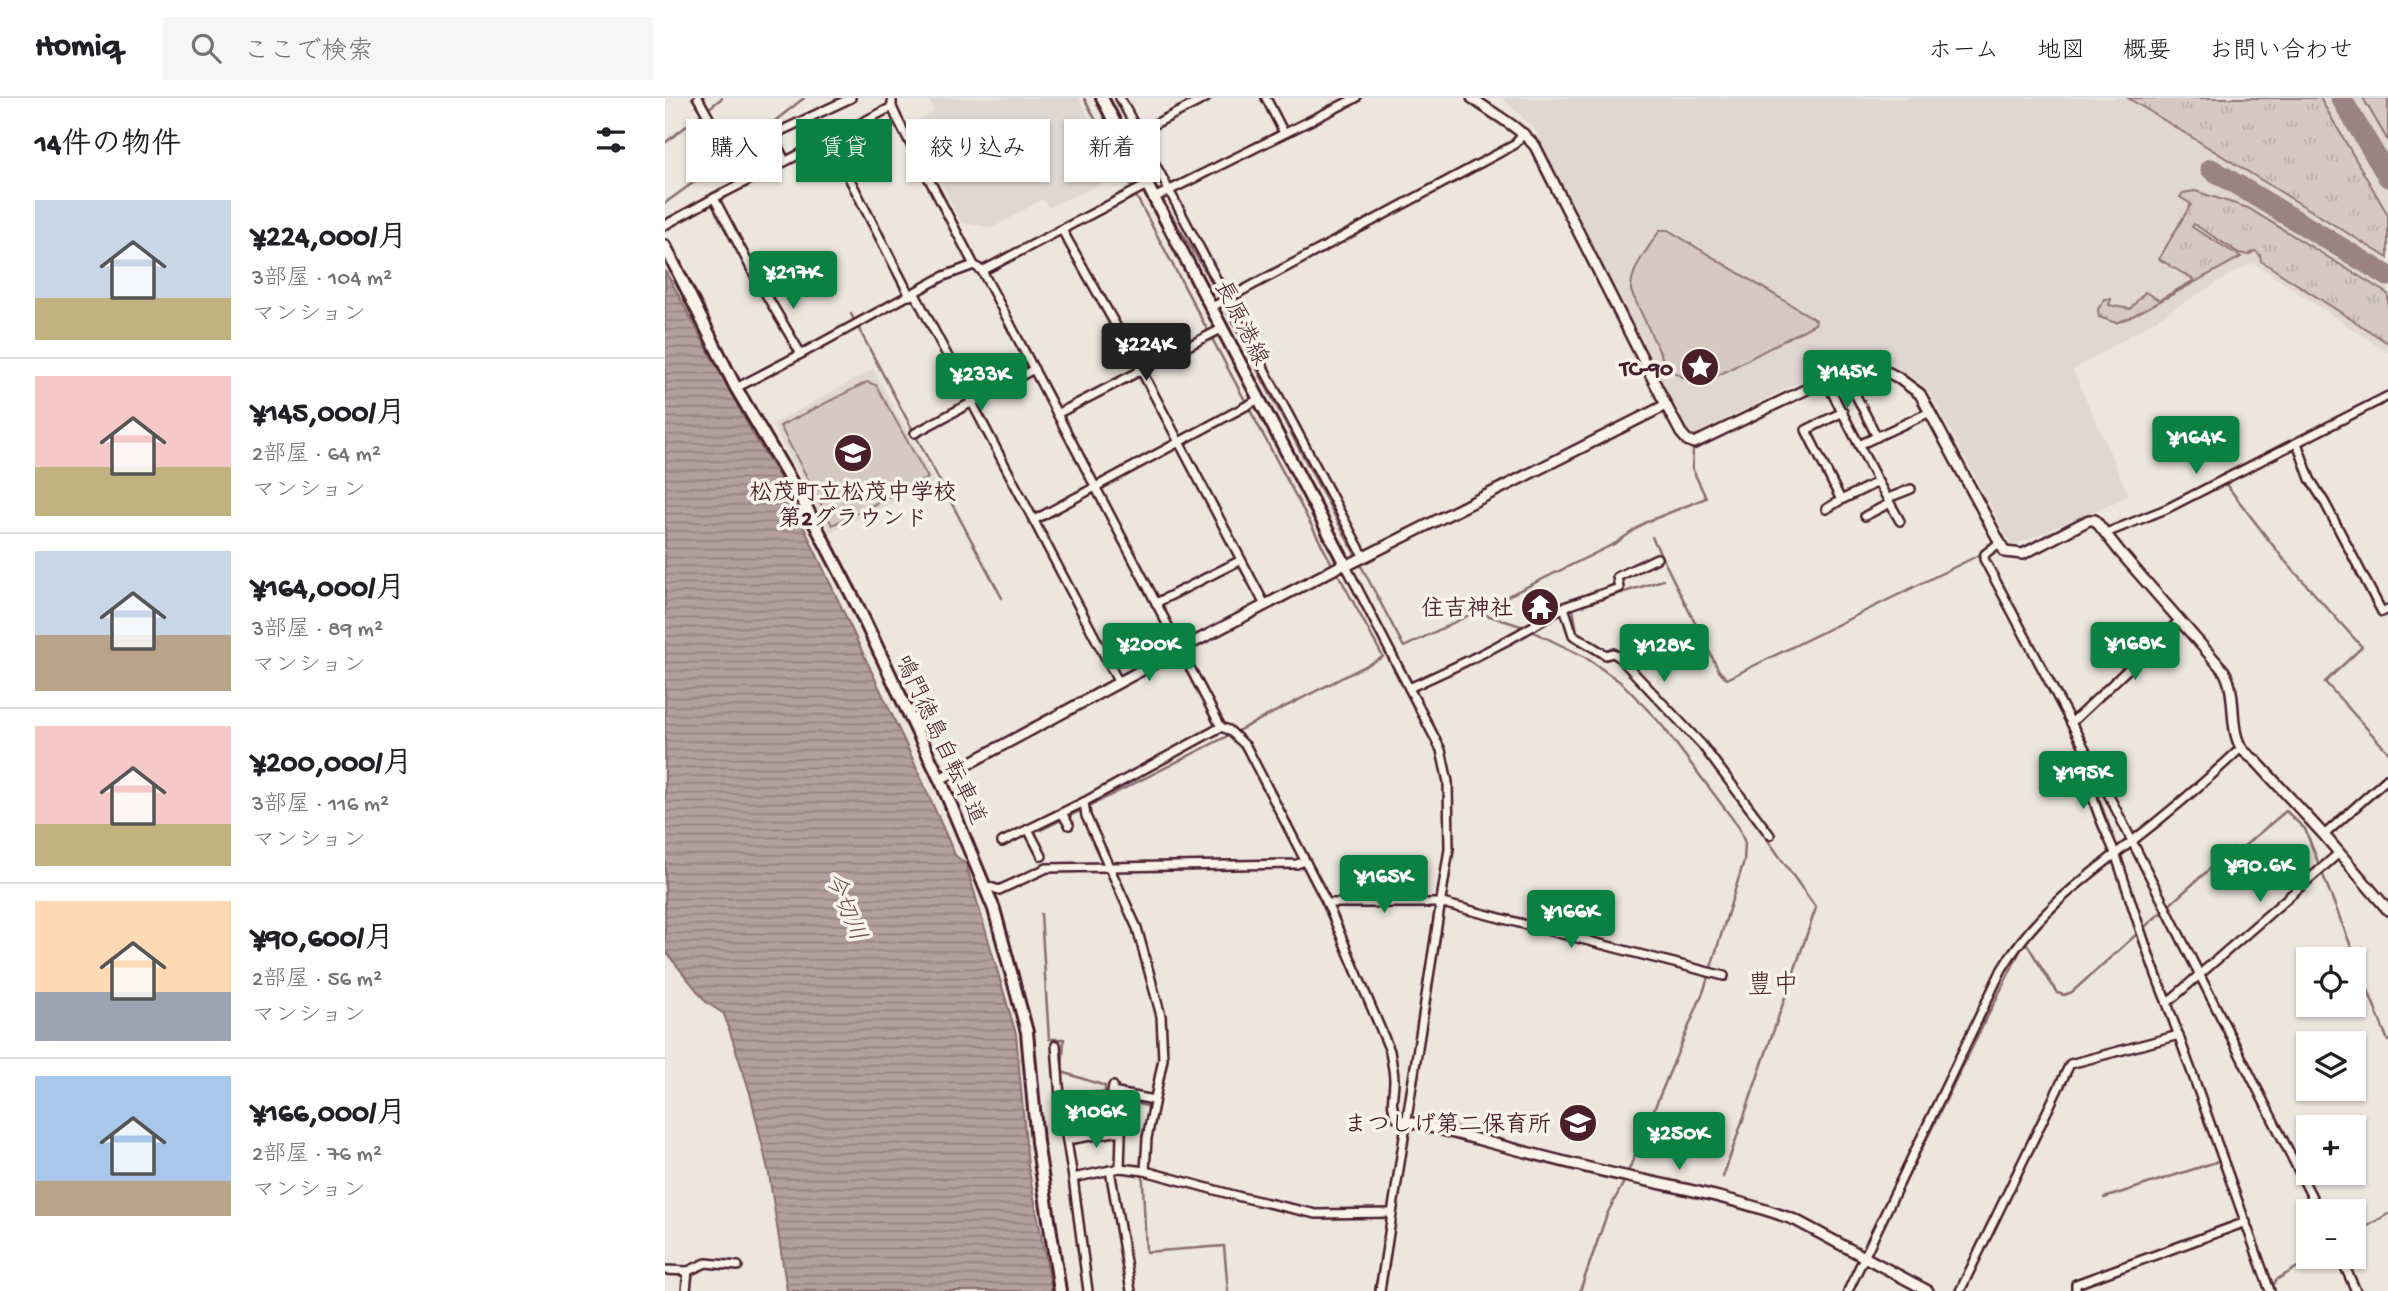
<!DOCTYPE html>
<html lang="ja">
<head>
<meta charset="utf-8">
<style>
  :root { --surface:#fff; --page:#f6f6f6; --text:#202124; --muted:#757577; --line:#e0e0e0; --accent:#0b8043 }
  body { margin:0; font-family:"Gochi Hand","Klee One",sans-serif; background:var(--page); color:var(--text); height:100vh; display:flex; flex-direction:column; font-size:26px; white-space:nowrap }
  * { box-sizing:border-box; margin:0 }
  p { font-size:23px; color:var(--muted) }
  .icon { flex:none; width:38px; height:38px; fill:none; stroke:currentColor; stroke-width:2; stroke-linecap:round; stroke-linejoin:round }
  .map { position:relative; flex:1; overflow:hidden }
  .sheet { display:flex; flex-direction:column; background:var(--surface); width:665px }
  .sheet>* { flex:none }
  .top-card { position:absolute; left:21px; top:21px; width:665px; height:63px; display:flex; gap:14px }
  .buttons { position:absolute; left:1631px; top:849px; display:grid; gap:14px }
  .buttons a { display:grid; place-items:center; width:70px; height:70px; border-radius:0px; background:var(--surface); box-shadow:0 2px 5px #0004; font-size:35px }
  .price { position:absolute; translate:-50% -60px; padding:0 16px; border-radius:7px; background:var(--accent); color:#fff; font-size:23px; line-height:46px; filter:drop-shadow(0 2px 4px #0008) }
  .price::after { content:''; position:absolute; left:50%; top:42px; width:21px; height:16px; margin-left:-10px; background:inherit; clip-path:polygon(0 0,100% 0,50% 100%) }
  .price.current { background:#222; color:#fff }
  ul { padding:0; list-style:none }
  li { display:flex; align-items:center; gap:21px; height:175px; padding:0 35px }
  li+li { border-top:2px solid var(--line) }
  li span { display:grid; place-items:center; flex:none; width:196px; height:140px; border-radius:0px; color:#555 }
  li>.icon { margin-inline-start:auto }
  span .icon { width:84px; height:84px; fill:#fffc; stroke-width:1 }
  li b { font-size:30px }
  h2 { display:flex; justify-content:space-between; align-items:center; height:84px; padding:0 35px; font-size:30px }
  .chip { padding:0 24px; border-radius:0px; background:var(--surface); box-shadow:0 2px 5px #0004; font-size:24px; line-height:63px }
  .chip.current { background:var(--accent); color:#fff }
  header { display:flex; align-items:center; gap:42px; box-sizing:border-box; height:98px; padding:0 35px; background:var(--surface); border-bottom:2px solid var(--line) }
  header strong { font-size:33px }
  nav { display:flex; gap:38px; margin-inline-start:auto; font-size:24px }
  .search { width:490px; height:63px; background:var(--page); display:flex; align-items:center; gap:18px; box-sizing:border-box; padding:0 24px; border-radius:0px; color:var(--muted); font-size:26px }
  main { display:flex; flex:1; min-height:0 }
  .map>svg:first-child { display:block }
  .built { fill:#e0d7d0 }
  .grass { fill:url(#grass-tufts); stroke:#907476; stroke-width:2 }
  .pitch { fill:#d5c9c2; stroke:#907476; stroke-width:2 }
  .water { fill:url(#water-rules); stroke:#896c6f; stroke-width:2 }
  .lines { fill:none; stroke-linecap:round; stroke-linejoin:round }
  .stream { stroke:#896c6f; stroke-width:2.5 }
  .taxiway { stroke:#9b8284; stroke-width:21 }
  .minor-casing { stroke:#4a1f2b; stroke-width:12 }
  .tertiary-casing { stroke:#4a1f2b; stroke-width:14 }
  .secondary-casing { stroke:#4a1f2b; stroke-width:16 }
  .minor { stroke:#f7f3e8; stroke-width:7 }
  .tertiary { stroke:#f7f3e8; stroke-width:9 }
  .secondary { stroke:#f7f3e8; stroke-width:10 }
  .labels { text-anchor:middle; stroke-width:7; stroke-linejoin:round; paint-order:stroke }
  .street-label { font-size:23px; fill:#4a1f2b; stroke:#f7f3e8 }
  .poi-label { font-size:23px; font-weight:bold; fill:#4a1f2b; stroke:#f7f3e8; text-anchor:end }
  .water-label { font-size:24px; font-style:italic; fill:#6f4c53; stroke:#f7f3e8 }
  .quarter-label { font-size:26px; fill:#4a1f2b; stroke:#f7f3e8 }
</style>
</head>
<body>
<header>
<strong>Homiq</strong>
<div class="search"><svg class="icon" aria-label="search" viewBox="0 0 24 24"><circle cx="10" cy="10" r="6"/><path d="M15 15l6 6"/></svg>ここで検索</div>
<nav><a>ホーム</a><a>地図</a><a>概要</a><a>お問い合わせ</a></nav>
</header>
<main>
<section class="sheet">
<h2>14件の物件<svg class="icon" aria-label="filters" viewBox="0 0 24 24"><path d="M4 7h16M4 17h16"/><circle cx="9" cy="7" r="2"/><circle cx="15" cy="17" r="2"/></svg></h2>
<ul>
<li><span style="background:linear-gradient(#c9d6e8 70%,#c2b280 0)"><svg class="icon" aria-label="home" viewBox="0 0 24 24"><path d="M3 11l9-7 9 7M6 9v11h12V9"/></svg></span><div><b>¥224,000/月</b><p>3部屋 · 104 m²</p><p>マンション</p></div></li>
<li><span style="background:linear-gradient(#f6c9c9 65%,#c2b280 0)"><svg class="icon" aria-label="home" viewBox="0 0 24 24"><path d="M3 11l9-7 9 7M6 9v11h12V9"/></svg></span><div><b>¥145,000/月</b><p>2部屋 · 64 m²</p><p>マンション</p></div></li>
<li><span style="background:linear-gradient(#c9d6e8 60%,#b9a48a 0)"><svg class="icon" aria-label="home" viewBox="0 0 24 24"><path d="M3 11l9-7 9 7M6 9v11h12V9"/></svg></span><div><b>¥164,000/月</b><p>3部屋 · 89 m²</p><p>マンション</p></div></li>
<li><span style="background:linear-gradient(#f6c9c9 70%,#c2b280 0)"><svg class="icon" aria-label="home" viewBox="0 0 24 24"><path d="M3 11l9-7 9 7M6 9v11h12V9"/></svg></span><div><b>¥200,000/月</b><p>3部屋 · 116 m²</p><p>マンション</p></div></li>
<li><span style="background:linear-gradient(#ffd9b3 65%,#9aa5b1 0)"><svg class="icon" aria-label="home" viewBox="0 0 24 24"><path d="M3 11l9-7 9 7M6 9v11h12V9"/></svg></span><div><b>¥90,600/月</b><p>2部屋 · 56 m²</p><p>マンション</p></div></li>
<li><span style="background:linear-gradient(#a9c7e8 75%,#b9a48a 0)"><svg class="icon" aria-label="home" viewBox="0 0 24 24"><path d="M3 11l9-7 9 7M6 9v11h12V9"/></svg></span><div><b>¥166,000/月</b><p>2部屋 · 76 m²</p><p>マンション</p></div></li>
</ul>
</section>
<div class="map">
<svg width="1723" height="1193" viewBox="0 0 1723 1193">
  <defs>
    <pattern id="grass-tufts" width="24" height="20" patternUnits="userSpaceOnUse" patternTransform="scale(1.75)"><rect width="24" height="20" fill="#d5c9c2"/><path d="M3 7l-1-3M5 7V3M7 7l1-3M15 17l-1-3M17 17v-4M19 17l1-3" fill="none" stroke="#b8aca7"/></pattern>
    <pattern id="water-rules" width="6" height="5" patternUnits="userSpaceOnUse" patternTransform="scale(1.75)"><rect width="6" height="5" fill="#b39f9d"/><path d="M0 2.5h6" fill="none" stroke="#948180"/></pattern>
  </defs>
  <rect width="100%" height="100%" fill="#ece6dd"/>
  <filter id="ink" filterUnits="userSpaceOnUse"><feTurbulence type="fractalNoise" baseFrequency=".0143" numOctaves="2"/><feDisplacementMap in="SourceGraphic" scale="14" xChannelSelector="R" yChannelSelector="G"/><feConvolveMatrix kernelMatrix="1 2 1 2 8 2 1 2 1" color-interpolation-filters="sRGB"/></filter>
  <g filter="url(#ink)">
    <g class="built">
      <path d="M263,0H414L454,78L384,109L377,101L328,130L296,124L246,27L269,13Z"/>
      <path d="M837,0H1723V255L1589,165L1573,172L1408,272L1464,398L1347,448L1266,297L1253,283L1220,262L1197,252L1025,339L869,30Z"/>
      <path d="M208,271L269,384L166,434L107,327Z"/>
    </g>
    <g class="grass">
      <path d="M1463,0H1655L1723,117V160Z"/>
      <path d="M1698,0H1723V43Z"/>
      <path d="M1530,93L1583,110L1723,196V245L1596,163L1595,157L1590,153L1583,157L1574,155L1529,126L1527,129L1576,159L1464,220L1451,225L1434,219L1433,211L1440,201H1446L1444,207L1465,211L1480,194L1494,202L1529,182L1494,161L1526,106L1515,99L1518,95Z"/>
    </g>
    <g class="pitch">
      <path d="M995,132H1003L1151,222L1150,226L1033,288L1002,270L966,193C965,171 983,151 995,132Z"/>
      <path d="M202,284L211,287L263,380L167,427L115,328Z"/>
    </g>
    <path class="water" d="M0,172L88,336L118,385L244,653L290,757L301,766L351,936L363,1068L387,1193H122L104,1076L85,995L59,916L41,904L0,853Z"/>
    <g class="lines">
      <g class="stream">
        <path d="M27,0L39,17"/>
        <path d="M419,0L668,468"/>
        <path d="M444,0L498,103L539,171L691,458"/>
        <path d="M0,45L57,0"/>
        <path d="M67,69L73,82"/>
        <path d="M47,95L225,6L223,0"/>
        <path d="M0,105L68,56L139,0"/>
        <path d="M186,216L337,500"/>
        <path d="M1667,330L1723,303"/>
        <path d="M1561,384L1560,385L1620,463L1697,549L1660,584L1723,654"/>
        <path d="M987,439L1054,573L1062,581L1316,456"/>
        <path d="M694,464L739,549L951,445L981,424L1041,400L1027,370L1028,353"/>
        <path d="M812,514L859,529"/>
        <path d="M865,532L920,559L958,586L996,626L1073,728L1080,745L1079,763L1039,892L962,1076"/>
        <path d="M945,555L912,534L908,510L998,482"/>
        <path d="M1020,633L1083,714L1151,810L1058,1079"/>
        <path d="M1429,687L1452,750"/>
        <path d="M423,709L718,559L672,474"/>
        <path d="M376,732L417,712"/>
        <path d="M1457,766L1505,902"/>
        <path d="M376,816L384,941H399L397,974L440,988V996L484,1009L482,1021"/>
        <path d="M477,1063L481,1154L559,1148L563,1193"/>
        <path d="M1439,1100L1551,1064"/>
        <path d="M1689,1136L1723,1116"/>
        <path d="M1210,1145L1360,843L1392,895L1399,897L1407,894L1568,750L1572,754L1621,713L1640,731L1723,943"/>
        <path d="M1607,1191L1611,1182L1651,1158"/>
        <path d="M710,1193L712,1181"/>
        <path d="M915,1193L942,1116L960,1082"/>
      </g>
      <g class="taxiway">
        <path d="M1676,0L1723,79"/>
        <path d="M1546,71L1723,178"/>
      </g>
      <defs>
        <g id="minor">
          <path d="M33,0L79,84"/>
          <path d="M227,0V9L232,20L309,167L317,173L331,199L556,629L564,632L581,648L662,805L725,953C726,962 729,972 729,982C729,996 724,1008 732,1020L741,1023"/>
          <path d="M455,0L699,459"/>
          <path d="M601,0L619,35"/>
          <path d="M227,9L49,100L89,176L136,256L279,178L309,167"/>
          <path d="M472,35L541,0"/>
          <path d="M164,41L245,198"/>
          <path d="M120,63L107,37L186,0"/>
          <path d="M489,100L691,0"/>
          <path d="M0,127L49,100"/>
          <path d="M397,132L476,272L600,507"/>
          <path d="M317,173L482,87"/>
          <path d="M250,196L454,585"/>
          <path d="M547,209L849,47L859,35"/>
          <path d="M1178,272L1212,339"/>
          <path d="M1160,281L1213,384L1176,402L1141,332L1178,314"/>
          <path d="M71,290L136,256"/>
          <path d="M392,316L558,230"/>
          <path d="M250,335L369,271"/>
          <path d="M1632,345L1645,381L1660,405L1717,514L1723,511"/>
          <path d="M1194,347L1265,314"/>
          <path d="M1213,384L1235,423"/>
          <path d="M1223,400L1246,391"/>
          <path d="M1161,411L1176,402"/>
          <path d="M1200,418L1225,405"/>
          <path d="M369,422L594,301"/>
          <path d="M1441,435L1501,411L1723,298"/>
          <path d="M1334,445L1320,456L1319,461L1428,666L1654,1113"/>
          <path d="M681,468L776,652L783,684L784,751L715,1193"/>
          <path d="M491,505L576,462"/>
          <path d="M899,509L954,490L952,479L992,460"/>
          <path d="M744,590C797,566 850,541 899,509L908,537L941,557L948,555L953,558L1037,647L1105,737"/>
          <path d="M1406,625L1515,522"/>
          <path d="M1428,666C1420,700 1440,728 1451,758C1468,808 1482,857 1502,905L1605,1193"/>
          <path d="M419,704L421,718L472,830L496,918L498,961L482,1040L480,1073"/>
          <path d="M397,715L404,727"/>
          <path d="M363,731L377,758"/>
          <path d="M1659,737L1723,680"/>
          <path d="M337,744L419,704L556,629"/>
          <path d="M319,787L334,792L382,770L632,766L640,763"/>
          <path d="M662,805H777L1059,878"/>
          <path d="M1502,905L1674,755"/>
          <path d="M391,947L395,1000L408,1080"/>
          <path d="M448,988L447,994L489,1002"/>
          <path d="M395,1000L434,999L457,1006L455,1070"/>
          <path d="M402,1042L456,1033"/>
          <path d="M445,1072L466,1193"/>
          <path d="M1675,1158L1691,1193"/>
          <path d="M0,1172L23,1173L41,1165L73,1168"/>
          <path d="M21,1193L23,1173"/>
          <path d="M423,1193L408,1080L455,1070L480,1073L576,1099L651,1116L727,1115"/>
          <path d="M1183,1193L1337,871C1369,817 1417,782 1466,744C1504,715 1541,683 1576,650"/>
          <path d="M1295,1193L1405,966L1514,937"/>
          <path d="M1411,1193V1186L1581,1124"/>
        </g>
        <g id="tertiary">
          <path d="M807,0C828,16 853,28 870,48L1001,307L1016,335L1022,342L1029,345L1038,341L1200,263L1232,279L1255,296L1340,454L1358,456L1424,422H1430L1455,454L1559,573C1573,597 1563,630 1577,651C1580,655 1586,659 1590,662L1659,737L1723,812"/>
          <path d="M681,468L1001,307"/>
          <path d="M275,681L516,551L679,466"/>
          <path d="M741,1023C815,1041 889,1063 964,1079C1020,1091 1076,1102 1130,1122L1263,1193"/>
        </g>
        <g id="secondary">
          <path d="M437,0L681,468"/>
          <path d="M0,148L71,290L139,405L193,509L278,688L329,811L362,934L372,1044L395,1193"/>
        </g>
      </defs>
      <use href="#minor" class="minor-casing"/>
      <use href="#tertiary" class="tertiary-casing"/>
      <use href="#secondary" class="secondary-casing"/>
      <use href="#minor" class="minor"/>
      <use href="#tertiary" class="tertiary"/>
      <use href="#secondary" class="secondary"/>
    </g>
  </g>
  <defs>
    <symbol id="sight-disc" viewBox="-11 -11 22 22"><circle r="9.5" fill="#4a1f2b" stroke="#f7f3e8"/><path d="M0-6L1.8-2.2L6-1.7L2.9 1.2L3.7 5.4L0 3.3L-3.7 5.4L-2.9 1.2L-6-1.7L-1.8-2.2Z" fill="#fff"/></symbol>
    <symbol id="school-disc" viewBox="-11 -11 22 22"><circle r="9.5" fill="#4a1f2b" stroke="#f7f3e8"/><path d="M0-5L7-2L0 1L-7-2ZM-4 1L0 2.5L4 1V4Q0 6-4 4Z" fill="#fff"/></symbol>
    <symbol id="temple-disc" viewBox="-11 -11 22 22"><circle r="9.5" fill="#4a1f2b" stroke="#f7f3e8"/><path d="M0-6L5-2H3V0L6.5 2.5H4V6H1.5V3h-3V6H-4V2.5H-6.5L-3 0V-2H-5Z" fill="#fff"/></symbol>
  </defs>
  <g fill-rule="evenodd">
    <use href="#sight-disc" x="1013" y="247" width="44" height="44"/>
    <use href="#school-disc" x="166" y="333" width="44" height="44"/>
    <use href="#temple-disc" x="853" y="487" width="44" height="44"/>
    <use href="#school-disc" x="891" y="1003" width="44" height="44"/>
  </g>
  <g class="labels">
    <g class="street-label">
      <text transform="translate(578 224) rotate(63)" y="8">長原港線</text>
      <text transform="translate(277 641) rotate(65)" y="8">鳴門徳島自転車道</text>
    </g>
    <g class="poi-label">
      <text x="1008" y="277">TC-90</text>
      <text x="188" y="401" text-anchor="middle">松茂町立松茂中学校<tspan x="188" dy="26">第2グラウンド</tspan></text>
      <text x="848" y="517">住吉神社</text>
      <text x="886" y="1033">まつしげ第二保育所</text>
    </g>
    <g class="water-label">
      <text transform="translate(182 808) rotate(68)" y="8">今切川</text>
    </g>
    <g class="quarter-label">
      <text x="1108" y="894">豊中</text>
    </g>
  </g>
</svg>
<div class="buttons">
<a><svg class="icon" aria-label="locate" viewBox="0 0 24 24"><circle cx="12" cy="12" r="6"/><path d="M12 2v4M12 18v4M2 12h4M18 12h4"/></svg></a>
<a><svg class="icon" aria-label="layers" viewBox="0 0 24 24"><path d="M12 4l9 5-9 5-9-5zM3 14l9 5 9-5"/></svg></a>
<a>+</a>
<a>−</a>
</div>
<b class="price" style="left:128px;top:213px">¥217K</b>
<b class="price current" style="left:481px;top:285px">¥224K</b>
<b class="price" style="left:1182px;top:312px">¥145K</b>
<b class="price" style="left:316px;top:315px">¥233K</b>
<b class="price" style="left:1531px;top:378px">¥164K</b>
<b class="price" style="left:1470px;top:584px">¥168K</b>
<b class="price" style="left:484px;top:585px">¥200K</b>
<b class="price" style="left:999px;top:586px">¥128K</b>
<b class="price" style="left:1418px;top:713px">¥195K</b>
<b class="price" style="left:1595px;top:806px">¥90.6K</b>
<b class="price" style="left:719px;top:817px">¥165K</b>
<b class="price" style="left:906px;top:852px">¥166K</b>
<b class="price" style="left:431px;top:1052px">¥106K</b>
<b class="price" style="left:1014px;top:1074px">¥250K</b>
<div class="top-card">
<a class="chip">購入</a>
<a class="chip current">賃貸</a>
<a class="chip">絞り込み</a>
<a class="chip">新着</a>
</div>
</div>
</main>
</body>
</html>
